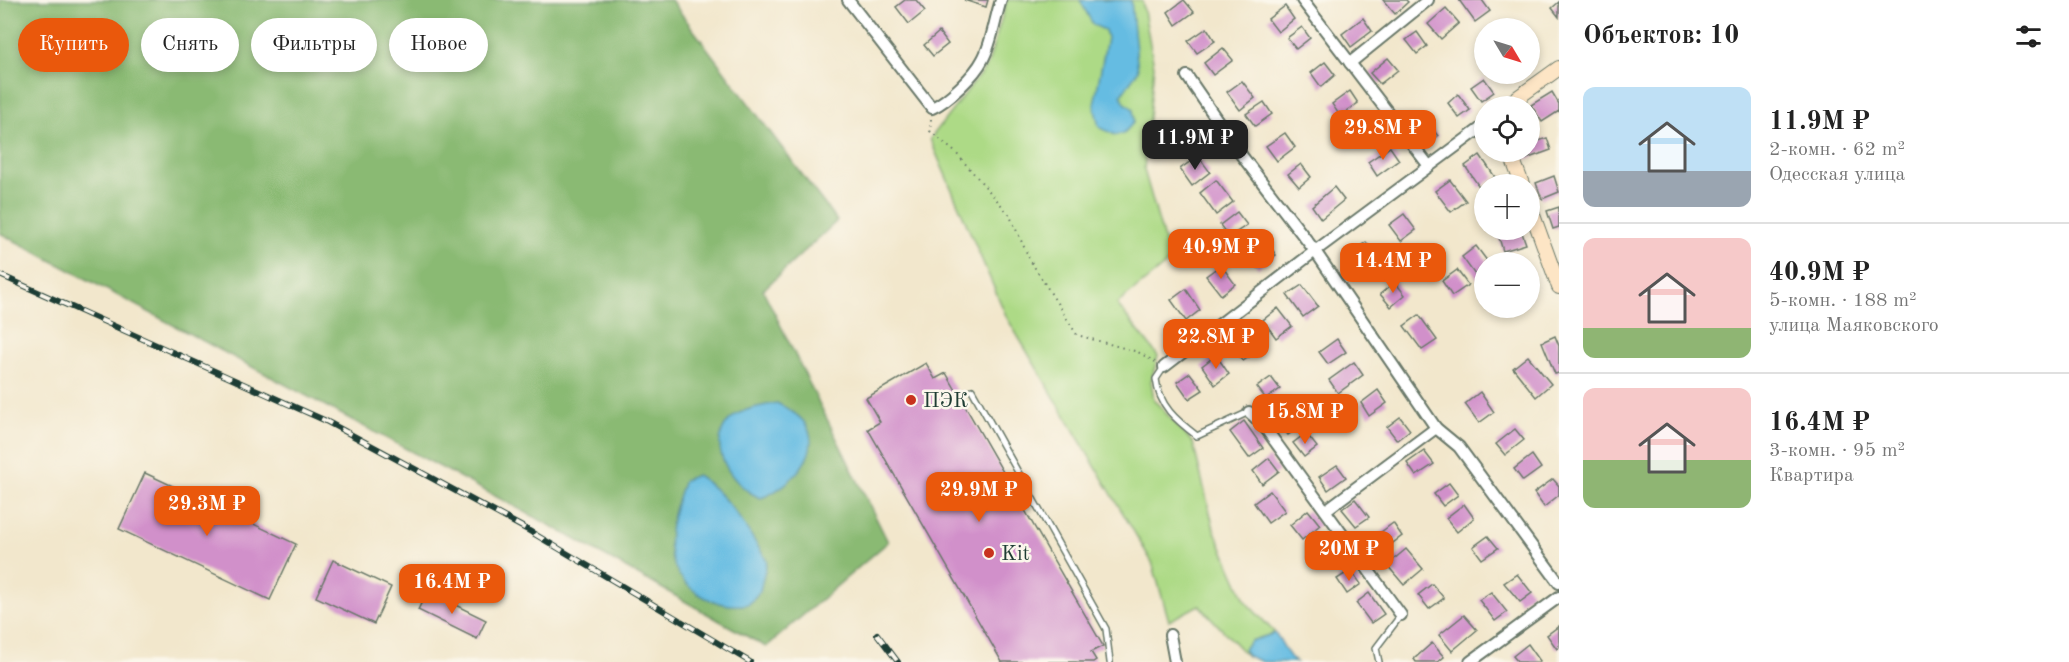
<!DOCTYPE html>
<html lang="ru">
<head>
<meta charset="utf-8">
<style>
  :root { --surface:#fff; --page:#f6f6f6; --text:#222; --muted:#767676; --line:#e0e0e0; --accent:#ea580c }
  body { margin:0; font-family:"Old Standard TT",serif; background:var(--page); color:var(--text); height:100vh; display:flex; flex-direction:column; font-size:22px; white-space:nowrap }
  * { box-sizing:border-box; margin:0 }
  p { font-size:20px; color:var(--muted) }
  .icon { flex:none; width:33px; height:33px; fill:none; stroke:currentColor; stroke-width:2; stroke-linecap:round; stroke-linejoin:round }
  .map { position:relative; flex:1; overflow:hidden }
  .details { display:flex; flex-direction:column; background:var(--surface); width:510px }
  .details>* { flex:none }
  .banner { position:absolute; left:18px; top:18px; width:570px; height:54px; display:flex; gap:12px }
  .needle { width:39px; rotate:128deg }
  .controls { position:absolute; left:1474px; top:18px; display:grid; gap:12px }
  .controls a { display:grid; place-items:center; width:66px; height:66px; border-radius:50%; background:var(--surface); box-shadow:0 3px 9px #0003; font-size:30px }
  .price { position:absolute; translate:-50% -51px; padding:0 14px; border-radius:12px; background:var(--accent); color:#fff; font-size:20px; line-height:39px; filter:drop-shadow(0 2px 3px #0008) }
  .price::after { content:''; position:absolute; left:50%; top:36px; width:18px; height:14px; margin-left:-9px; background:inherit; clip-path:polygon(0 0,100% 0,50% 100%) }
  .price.on { background:#222; color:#fff }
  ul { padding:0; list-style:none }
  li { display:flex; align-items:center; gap:18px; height:150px; padding:0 24px }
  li+li { border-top:2px solid var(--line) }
  li span { display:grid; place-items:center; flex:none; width:168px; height:120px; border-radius:12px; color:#555 }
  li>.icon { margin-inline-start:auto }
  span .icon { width:72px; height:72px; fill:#fffc; stroke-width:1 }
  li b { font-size:26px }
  h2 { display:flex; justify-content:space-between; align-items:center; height:72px; padding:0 24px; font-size:26px }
  .tag { padding:0 21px; border-radius:27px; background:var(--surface); box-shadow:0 3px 9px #0003; font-size:21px; line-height:54px }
  .tag.on { background:var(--accent); color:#fff }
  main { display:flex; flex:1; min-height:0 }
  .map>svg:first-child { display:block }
  .green { fill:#adda86; stroke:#668c5d; stroke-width:1.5 }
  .forest { fill:#8aba73; stroke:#547c54; stroke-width:1.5 }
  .water { fill:#65bce2; stroke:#427c8b; stroke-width:1.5 }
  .building { fill:#d190ca }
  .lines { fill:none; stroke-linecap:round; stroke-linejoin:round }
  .service-casing { stroke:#697869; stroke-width:8 }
  .minor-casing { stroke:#697869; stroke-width:14 }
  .secondary-casing { stroke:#697869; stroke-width:16 }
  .path { stroke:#697869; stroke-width:2; stroke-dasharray:1.5 4.5; stroke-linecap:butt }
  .service { stroke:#fff; stroke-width:5 }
  .minor { stroke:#fff; stroke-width:10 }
  .secondary { stroke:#fde5c5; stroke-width:14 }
  .rail-casing { stroke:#1f3d34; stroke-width:6 }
  .rail { stroke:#fbf7ec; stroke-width:4; stroke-dasharray:11; stroke-linecap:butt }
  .poi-dot { fill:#c8321e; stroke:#fbf7ec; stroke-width:2 }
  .labels { text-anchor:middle; stroke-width:5; stroke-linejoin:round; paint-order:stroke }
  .poi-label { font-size:21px; fill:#1f3d34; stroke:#fbf7ec; text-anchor:start }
</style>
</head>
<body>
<main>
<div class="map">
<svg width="1559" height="662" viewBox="0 0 1559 662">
  <rect width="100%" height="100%" fill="#fbf7ec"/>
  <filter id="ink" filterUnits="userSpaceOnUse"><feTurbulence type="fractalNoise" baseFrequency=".0167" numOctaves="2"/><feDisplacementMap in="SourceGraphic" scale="12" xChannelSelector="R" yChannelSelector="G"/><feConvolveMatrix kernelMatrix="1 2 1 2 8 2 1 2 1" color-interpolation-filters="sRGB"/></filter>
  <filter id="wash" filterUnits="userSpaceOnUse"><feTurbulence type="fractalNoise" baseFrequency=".008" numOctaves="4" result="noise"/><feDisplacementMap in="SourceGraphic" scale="24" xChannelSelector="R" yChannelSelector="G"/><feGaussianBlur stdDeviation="1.35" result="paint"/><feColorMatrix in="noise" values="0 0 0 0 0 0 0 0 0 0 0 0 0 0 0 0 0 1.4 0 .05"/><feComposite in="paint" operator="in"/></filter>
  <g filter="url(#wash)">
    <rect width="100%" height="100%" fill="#f2e7cc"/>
    <path class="green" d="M1007,0H1142L1154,66L1144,170L1170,261L1117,304L1158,356L1151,381L1154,400L1193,443L1214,529L1246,602L1275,633L1251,641L1244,649L1247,656L1199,605L1169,621L1152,562L1007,318L930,139L988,64Z"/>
    <path class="forest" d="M0,0H671L837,221L763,290L888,542L766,647L555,528L0,233Z"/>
    <g class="water">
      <path d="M1080,0H1131L1138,71L1121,95L1125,103L1133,109L1134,122L1124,133L1115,135L1099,127L1094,105L1107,38L1105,30L1093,25Z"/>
      <path d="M777,403C786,408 797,413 804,422C827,452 787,489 761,498C736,489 707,452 726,424C736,409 761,406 777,403Z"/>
      <path d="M697,475C728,495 747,529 767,561L760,591L749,604C714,611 674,587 670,549C667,528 677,500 684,480Z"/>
      <path d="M1275,633C1283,642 1286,656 1296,662H1263L1247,656L1244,649L1251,641Z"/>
    </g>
    <g id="blocks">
      <g class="building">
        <path d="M905,0H916L925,11L909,24L896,7Z"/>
        <path d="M964,0H988L986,7Z"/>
        <path d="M1184,0L1194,12L1176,25L1168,12Z"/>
        <path d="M1383,0H1406L1408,2L1395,14Z"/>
        <path d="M1459,0H1482L1490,11L1475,22Z"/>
        <path d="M1559,2V17L1552,8Z"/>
        <path d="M1285,6L1294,19L1278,32L1268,19Z"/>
        <path d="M1446,8L1459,23L1441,39L1428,24Z"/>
        <path d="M1363,18L1372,31L1351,47L1342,34Z"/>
        <path d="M1302,27L1310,38L1296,49L1287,38Z"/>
        <path d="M1207,28L1215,41L1197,53L1188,41Z"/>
        <path d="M939,32L948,44L933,56L924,45Z"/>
        <path d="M1417,32L1427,46L1417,54L1406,40Z"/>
        <path d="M1223,48L1233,60L1213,75L1204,63Z"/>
        <path d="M1388,58L1398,70L1380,84L1370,73Z"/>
        <path d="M1325,62L1335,75L1321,87L1311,73Z"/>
        <path d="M1484,78L1494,92L1481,101L1471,87Z"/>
        <path d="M1242,81L1255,98L1240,110L1227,92Z"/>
        <path d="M1350,91L1358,103L1340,116L1332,104Z"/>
        <path d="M1552,92L1559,104V111L1542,122L1531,105Z"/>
        <path d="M1458,94L1470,110L1459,118L1448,103Z"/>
        <path d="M1264,102L1272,114L1255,126L1246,114Z"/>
        <path d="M1424,118L1438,136L1427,145L1413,127Z"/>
        <path d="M1368,120L1377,133L1360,145L1351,133Z"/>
        <path d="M1182,130L1191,143L1173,155L1165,143Z"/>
        <path d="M1285,133L1295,147L1277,161L1266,146Z"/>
        <path d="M1547,138L1551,150L1526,159L1524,152H1530V144Z"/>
        <path d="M1390,147L1399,160L1377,176L1368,162Z"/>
        <path d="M1480,155L1495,177L1480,188L1465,166Z"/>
        <path d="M1198,156L1210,172L1192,186L1180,169Z"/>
        <path d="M1301,164L1311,177L1299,187L1288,174Z"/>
        <path d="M1554,176L1559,192L1542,199L1536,183Z"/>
        <path d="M1216,180L1233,202L1216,215L1200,193Z"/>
        <path d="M1450,180L1466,201L1451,212L1435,191Z"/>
        <path d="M1334,187L1344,200L1321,219L1312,206Z"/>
        <path d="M1559,207V227L1553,229L1547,211Z"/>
        <path d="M1237,212L1247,225L1229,237L1220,225Z"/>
        <path d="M1404,214L1416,230L1401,241L1389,225Z"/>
        <path d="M1502,230H1521L1526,244L1503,251L1497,231Z"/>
        <path d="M1267,242L1276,255L1258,268L1249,255Z"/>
        <path d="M1366,242L1381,263L1366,274L1351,253Z"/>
        <path d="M1476,246L1488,262H1485V274L1478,279L1462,257Z"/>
        <path d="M1221,265L1235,284L1221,295L1206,276Z"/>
        <path d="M1457,270L1468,285L1452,296L1442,281Z"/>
        <path d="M1395,282L1405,295L1391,307L1380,294Z"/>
        <path d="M1302,285L1318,306L1303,317L1287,295Z"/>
        <path d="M1186,289L1200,310L1186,321L1171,300Z"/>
        <path d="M1278,308L1292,326L1276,338L1263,320Z"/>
        <path d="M1419,315L1437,340L1422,350L1404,326Z"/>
        <path d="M1245,333L1258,351L1243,361L1231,344Z"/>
        <path d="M1555,336L1559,346V373L1555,374L1542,342Z"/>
        <path d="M1337,339L1346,352L1328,364L1319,352Z"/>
        <path d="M1216,355L1229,374L1215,385L1202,366Z"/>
        <path d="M1528,356L1551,384L1536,397L1513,368Z"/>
        <path d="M1354,362L1363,375L1338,393L1329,380Z"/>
        <path d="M926,363L935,379L946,373L1103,646L1091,652L1096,660L1093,662H1002L868,429L880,422L866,398Z"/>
        <path d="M1190,373L1203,390L1189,399L1177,382Z"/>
        <path d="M1271,377L1280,389L1266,399L1257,387Z"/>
        <path d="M1378,390L1387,403L1369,416L1361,403Z"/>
        <path d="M1480,392L1494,412L1479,423L1465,404Z"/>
        <path d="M1295,408L1305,423L1288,435L1277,421Z"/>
        <path d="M1400,417L1410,430L1397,440L1387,427Z"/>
        <path d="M1244,421L1263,448L1249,458L1230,432Z"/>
        <path d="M1515,429L1524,440L1505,455L1496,444Z"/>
        <path d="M1306,433L1317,447L1304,457L1293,443Z"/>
        <path d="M1424,451L1434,464L1416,476L1407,463Z"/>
        <path d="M1532,455L1541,468L1523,481L1514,469Z"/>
        <path d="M1269,458L1279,471L1262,484L1253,471Z"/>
        <path d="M1337,465L1346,477L1328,490L1319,477Z"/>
        <path d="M145,473L296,544L270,600L119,529Z"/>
        <path d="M1553,479L1559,486V495L1544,507L1534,493Z"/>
        <path d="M1449,483L1458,495L1443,506L1434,494Z"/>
        <path d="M1270,491L1285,511L1268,523L1254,503Z"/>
        <path d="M1355,499L1369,517L1356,526L1342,509Z"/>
        <path d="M1464,504L1474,518L1457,532L1446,518Z"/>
        <path d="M1308,510L1320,525L1302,540L1290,525Z"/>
        <path d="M1393,523L1402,536L1377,555L1368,542Z"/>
        <path d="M1488,536L1498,548L1482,559L1473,547Z"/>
        <path d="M1331,540L1343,556L1328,567L1316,551Z"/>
        <path d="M1406,549L1423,569L1404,585L1387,565Z"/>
        <path d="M333,560L391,587L374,624L316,597Z"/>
        <path d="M1351,570L1361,584L1347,594L1337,579Z"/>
        <path d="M1517,574L1532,593L1520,602L1504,583Z"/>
        <path d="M1432,584L1444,598L1429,609L1418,595Z"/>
        <path d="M427,591L486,620L477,639L418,610Z"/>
        <path d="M1491,592L1507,612L1495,621L1479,600Z"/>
        <path d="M1369,593L1384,614L1371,623L1356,603Z"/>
        <path d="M1464,615L1477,630L1452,651L1439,635Z"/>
        <path d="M1559,626V647L1557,649L1547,635Z"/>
        <path d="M1432,643L1444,657L1438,662H1416L1414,659Z"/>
        <path d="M1528,644L1540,661L1539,662H1518L1513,656Z"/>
      </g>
    </g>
  </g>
  <g filter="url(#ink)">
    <use href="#blocks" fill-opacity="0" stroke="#697869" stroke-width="1.5"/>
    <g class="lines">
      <defs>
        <g id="service">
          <path d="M1164,367L1156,379C1159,406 1176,420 1197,436L1249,412"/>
          <path d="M972,390L1106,629L1110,662"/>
          <path d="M1379,662L1376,648L1401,615"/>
        </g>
        <g id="minor">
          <path d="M848,0L932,108C948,101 975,75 983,59C992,43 995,18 1001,0"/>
          <path d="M1302,0L1429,166"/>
          <path d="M1350,63L1428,0"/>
          <path d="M1187,76L1242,156L1315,251L1436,428L1459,447L1559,583"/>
          <path d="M1164,367L1315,251L1485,125"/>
          <path d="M1249,412L1263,425L1401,615"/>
          <path d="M1326,510L1436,428"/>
          <path d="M1170,635L1175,662"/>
          <path d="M1470,662L1559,597"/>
        </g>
        <g id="secondary">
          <path d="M1506,106L1559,68"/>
          <path d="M1510,152L1522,184"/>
          <path d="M1530,207L1559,287"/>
        </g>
      </defs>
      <use href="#service" class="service-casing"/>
      <use href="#minor" class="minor-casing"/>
      <use href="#secondary" class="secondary-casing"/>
      <path class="path" d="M931,119L930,131L956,153L1009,214L1030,260L1077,335L1138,352L1155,362"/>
      <use href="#service" class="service"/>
      <use href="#minor" class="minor"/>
      <use href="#secondary" class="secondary"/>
      <defs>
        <g id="rail">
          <path d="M0,275L324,420L526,529L750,662"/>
          <path d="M877,634L898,662"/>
        </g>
      </defs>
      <use href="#rail" class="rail-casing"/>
      <use href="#rail" class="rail"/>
    </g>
  </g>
  <g class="poi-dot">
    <circle cx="911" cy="400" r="6"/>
    <circle cx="989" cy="553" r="6"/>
  </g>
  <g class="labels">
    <g class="poi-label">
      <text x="923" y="407">ПЭК</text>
      <text x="1001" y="560">Kit</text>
    </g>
  </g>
</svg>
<div class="controls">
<a><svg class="needle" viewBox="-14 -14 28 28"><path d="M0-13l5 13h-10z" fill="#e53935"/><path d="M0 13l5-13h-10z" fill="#767676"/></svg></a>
<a><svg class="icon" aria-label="locate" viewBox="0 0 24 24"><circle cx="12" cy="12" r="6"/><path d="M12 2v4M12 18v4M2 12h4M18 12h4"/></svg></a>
<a>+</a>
<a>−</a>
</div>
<b class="price" style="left:1383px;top:161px">29.8M ₽</b>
<b class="price on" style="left:1195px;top:171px">11.9M ₽</b>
<b class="price" style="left:1221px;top:280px">40.9M ₽</b>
<b class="price" style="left:1393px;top:294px">14.4M ₽</b>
<b class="price" style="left:1216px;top:370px">22.8M ₽</b>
<b class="price" style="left:1305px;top:445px">15.8M ₽</b>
<b class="price" style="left:979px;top:523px">29.9M ₽</b>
<b class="price" style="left:207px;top:537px">29.3M ₽</b>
<b class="price" style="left:1349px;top:582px">20M ₽</b>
<b class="price" style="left:452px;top:615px">16.4M ₽</b>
<div class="banner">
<a class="tag on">Купить</a>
<a class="tag">Снять</a>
<a class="tag">Фильтры</a>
<a class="tag">Новое</a>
</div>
</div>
<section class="details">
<h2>Объектов: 10<svg class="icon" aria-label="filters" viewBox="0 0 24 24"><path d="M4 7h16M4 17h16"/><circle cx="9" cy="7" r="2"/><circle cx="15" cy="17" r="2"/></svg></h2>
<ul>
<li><span style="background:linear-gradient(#bfe0f5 70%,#9aa5b1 0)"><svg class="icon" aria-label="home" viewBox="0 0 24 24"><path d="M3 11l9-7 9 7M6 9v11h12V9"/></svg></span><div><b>11.9M ₽</b><p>2-комн. · 62 m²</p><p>Одесская улица</p></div></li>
<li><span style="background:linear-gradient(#f6c9c9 75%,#8fb573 0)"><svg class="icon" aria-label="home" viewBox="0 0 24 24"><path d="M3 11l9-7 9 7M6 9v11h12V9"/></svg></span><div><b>40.9M ₽</b><p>5-комн. · 188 m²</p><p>улица Маяковского</p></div></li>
<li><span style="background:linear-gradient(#f6c9c9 60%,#8fb573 0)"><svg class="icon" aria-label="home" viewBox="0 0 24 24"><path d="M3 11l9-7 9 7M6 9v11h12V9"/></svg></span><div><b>16.4M ₽</b><p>3-комн. · 95 m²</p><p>Квартира</p></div></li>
</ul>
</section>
</main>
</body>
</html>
